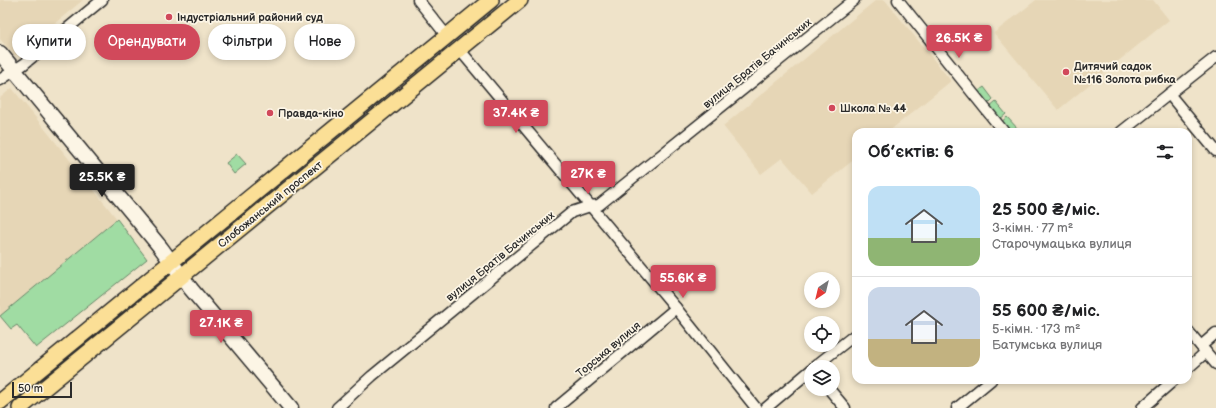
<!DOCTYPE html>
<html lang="uk">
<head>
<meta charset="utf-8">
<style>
  :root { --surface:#fff; --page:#f2f2f2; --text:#202124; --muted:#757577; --line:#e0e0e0; --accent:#d1495b }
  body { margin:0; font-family:"Balsamiq Sans",sans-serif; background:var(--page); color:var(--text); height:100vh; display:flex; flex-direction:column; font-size:15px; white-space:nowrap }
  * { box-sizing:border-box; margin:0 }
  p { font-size:13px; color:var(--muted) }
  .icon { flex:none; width:22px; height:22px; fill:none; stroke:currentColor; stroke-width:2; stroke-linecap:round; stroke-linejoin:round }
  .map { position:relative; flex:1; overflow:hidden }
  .drawer { position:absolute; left:852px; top:128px; width:340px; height:256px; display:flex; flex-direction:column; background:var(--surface); border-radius:12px; box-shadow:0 2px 6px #0003 }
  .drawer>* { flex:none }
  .banner { position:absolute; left:12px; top:24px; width:380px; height:36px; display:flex; gap:8px }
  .needle { width:26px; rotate:215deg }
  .tools { position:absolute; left:804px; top:272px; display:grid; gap:8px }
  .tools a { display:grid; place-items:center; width:36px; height:36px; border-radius:50%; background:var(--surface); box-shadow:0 2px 6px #0003; font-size:20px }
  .scale { position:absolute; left:12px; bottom:10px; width:60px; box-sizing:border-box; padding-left:4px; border:2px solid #2b2b2b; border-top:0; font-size:11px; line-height:14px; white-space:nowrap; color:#2b2b2b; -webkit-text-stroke:3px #fcf5e5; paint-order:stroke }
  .price { position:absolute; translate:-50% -34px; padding:0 9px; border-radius:4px; background:var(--accent); color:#fff; font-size:13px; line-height:26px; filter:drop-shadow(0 1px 2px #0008) }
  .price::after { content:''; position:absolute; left:50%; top:24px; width:12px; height:9px; margin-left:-6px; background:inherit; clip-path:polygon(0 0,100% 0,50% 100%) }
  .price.on { background:#222; color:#fff }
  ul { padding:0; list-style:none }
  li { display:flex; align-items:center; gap:12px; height:100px; padding:0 16px }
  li+li { border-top:1px solid var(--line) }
  li span { display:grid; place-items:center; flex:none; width:112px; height:80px; border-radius:12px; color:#555 }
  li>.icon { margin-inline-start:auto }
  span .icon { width:48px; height:48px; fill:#fffc; stroke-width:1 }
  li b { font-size:17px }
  h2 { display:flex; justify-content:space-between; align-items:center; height:48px; padding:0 16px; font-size:17px }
  .tag { padding:0 14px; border-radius:18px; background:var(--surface); box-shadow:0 2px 6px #0003; font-size:14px; line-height:36px }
  .tag.on { background:var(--accent); color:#fff }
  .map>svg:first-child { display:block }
  .built { fill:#e6d6b6 }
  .green { fill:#a0dca3; stroke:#668467 }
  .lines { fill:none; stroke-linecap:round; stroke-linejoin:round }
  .street-casing { stroke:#2b2b2b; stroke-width:13 }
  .secondary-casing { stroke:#2b2b2b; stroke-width:17 }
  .primary-casing { stroke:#2b2b2b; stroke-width:18 }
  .street { stroke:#fcf5e5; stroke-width:10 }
  .secondary { stroke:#fcf5e5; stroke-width:14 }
  .primary { stroke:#fbdf96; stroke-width:15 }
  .poi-dot { fill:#d1495b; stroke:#fcf5e5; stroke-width:1.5 }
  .labels { text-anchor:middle; stroke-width:3.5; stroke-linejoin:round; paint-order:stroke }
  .poi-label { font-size:11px; font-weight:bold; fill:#2b2b2b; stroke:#fcf5e5; text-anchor:start }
  .street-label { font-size:11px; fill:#2b2b2b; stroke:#fcf5e5 }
</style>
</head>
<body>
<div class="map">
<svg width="1216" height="408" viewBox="0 0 1216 408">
  <rect width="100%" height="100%" fill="#efe3c9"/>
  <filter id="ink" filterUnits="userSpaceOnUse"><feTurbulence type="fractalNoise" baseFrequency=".025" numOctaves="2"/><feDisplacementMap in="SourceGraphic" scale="8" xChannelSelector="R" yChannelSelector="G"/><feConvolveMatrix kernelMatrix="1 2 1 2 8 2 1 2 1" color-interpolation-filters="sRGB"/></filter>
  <g filter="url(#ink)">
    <g class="built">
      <path d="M0,0H83L15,56L0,39Z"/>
      <path d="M876,0H885L951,81L888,132H856V158L812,193L782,158L761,174L723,126Z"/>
      <path d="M1036,0H1153L1169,20L1058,110L994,33Z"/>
      <path d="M12,88L117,219L0,316V98Z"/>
    </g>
    <g class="green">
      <path d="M984,87L993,99L986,106L976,93Z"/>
      <path d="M996,102L1006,114L999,120L989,108Z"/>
      <path d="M1007,117L1018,129L1014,132H1008L1000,123Z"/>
      <path d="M237,154L246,164L234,174L226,163Z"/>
      <path d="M117,219L147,259L36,348L17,325L11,329L0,316Z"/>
    </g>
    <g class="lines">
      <defs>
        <g id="street">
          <path d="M418,0L447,36"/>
          <path d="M898,0L1004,132"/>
          <path d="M459,49L676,308L756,408"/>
          <path d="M0,80L24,64L102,0"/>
          <path d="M1169,94L1216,151"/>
          <path d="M1121,132L1216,57"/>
          <path d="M1188,331L1216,364"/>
          <path d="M1201,346L1216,333"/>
          <path d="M814,367L856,334"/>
          <path d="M1188,368L1206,352"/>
          <path d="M829,389L845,408"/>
          <path d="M337,408L372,376L572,212L590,206L599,205L854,0"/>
          <path d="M556,408L676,308"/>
          <path d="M766,408L811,370"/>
          <path d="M957,408L991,380"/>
          <path d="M1142,408L1174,380"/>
        </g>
        <path id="secondary" d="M0,53L161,248L191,289L291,408"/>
        <g id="primary">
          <path d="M0,402L491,0"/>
          <path d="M20,408L520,0"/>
        </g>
      </defs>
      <use href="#street" class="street-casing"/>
      <use href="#secondary" class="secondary-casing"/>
      <use href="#primary" class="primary-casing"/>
      <use href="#street" class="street"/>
      <use href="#secondary" class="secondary"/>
      <use href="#primary" class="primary"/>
    </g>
  </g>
  <g class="poi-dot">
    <circle cx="169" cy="17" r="4"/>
    <circle cx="1066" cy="72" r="4"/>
    <circle cx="832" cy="108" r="4"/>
    <circle cx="270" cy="113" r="4"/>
  </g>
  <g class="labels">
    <g class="poi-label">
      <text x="177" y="21">Індустріальний районий суд</text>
      <text x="1074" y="70">Дитячий садок<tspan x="1074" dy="13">№116 Золота рибка</tspan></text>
      <text x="840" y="112">Школа № 44</text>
      <text x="278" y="117">Правда-кіно</text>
    </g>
    <g class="street-label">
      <text transform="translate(757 63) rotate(-39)" y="4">вулиця Братів Бачинських</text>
      <text transform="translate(270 204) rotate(-39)" y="4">Слобожанський проспект</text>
      <text transform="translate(500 256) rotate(-39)" y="4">вулиця Братів Бачинських</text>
      <text transform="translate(608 349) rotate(-40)" y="4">Торська вулиця</text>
    </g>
  </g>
</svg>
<div class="tools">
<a><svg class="needle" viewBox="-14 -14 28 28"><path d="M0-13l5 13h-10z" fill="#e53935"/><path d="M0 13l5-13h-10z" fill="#757577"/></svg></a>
<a><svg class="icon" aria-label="locate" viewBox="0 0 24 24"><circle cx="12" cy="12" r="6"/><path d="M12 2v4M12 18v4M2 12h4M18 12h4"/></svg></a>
<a><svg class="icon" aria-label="layers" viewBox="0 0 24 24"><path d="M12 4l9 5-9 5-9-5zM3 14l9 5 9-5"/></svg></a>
</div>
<div class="scale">50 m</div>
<b class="price" style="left:959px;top:59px">26.5K ₴</b>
<b class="price" style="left:516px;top:134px">37.4K ₴</b>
<b class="price" style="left:588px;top:195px">27K ₴</b>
<b class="price on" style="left:102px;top:198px">25.5K ₴</b>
<b class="price" style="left:683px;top:299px">55.6K ₴</b>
<b class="price" style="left:221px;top:344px">27.1K ₴</b>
<div class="banner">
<a class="tag">Купити</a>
<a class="tag on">Орендувати</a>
<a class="tag">Фільтри</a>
<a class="tag">Нове</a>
</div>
<section class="drawer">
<h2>Об’єктів: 6<svg class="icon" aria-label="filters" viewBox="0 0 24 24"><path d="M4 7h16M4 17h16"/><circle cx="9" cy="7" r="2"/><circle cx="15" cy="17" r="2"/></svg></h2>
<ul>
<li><span style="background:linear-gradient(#bfe0f5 65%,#8fb573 0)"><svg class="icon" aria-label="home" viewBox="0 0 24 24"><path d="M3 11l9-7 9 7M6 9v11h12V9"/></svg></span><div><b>25 500 ₴/міс.</b><p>3-кімн. · 77 m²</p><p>Старочумацька вулиця</p></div></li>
<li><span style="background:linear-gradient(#c9d6e8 65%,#c2b280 0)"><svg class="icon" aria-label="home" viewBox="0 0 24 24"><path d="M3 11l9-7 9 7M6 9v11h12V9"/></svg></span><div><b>55 600 ₴/міс.</b><p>5-кімн. · 173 m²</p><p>Батумська вулиця</p></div></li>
</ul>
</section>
</div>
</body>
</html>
